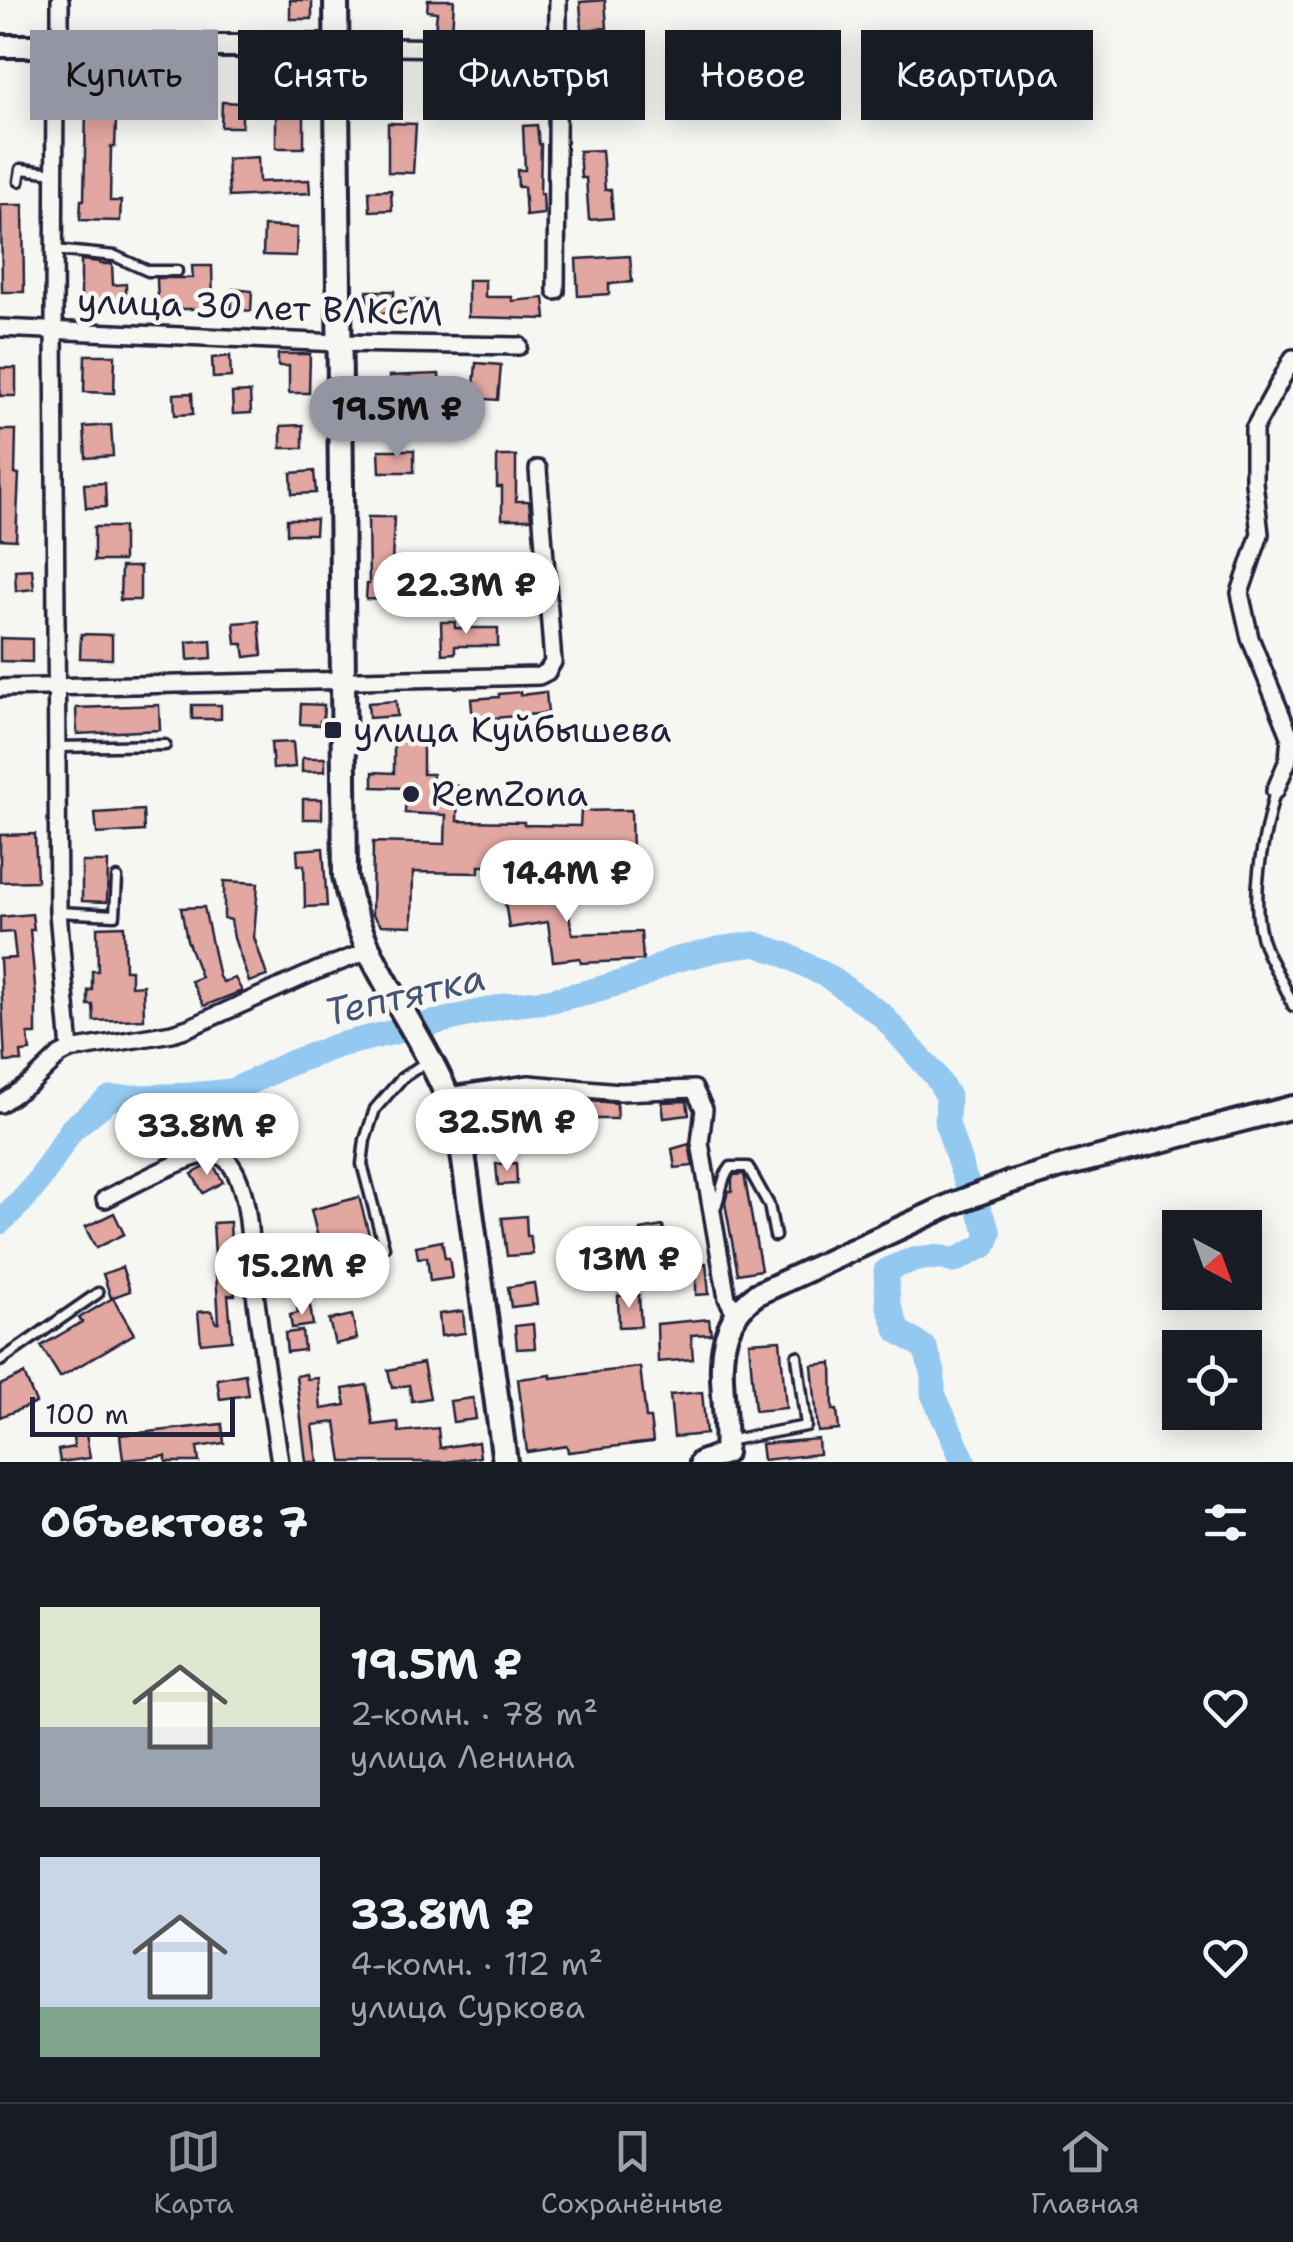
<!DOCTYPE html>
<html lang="ru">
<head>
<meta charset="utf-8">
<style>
  :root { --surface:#171b24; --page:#242831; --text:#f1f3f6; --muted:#9ea1a6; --line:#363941; --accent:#9495a2 }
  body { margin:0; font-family:"Shantell Sans",sans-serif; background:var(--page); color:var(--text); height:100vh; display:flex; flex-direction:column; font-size:38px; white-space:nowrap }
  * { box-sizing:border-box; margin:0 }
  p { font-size:32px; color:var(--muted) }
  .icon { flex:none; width:55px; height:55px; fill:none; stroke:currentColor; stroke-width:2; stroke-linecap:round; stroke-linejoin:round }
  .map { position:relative; height:1462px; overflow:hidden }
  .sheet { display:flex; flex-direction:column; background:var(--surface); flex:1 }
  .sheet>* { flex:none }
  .hud { position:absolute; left:30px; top:30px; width:1235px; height:90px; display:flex; gap:20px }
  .needle { width:65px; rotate:139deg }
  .tools { position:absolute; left:1162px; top:1210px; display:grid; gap:20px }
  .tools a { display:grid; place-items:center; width:100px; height:100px; border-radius:0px; background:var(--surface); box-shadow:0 5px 25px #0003; font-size:50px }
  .scale { position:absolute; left:30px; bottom:25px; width:205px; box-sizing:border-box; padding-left:10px; border:5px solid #22223b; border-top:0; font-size:28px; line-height:35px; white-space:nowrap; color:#22223b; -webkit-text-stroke:8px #f6f6f2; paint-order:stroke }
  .price { position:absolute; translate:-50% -85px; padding:0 22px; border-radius:35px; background:#fff; color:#222; font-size:32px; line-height:65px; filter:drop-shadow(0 2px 5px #0008) }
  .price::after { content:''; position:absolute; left:50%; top:60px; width:30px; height:22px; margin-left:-15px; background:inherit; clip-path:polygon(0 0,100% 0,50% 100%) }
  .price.current { background:var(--accent); color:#111 }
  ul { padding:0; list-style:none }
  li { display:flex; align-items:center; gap:30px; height:250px; padding:0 40px }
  li span { display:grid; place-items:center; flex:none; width:280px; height:200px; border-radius:0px; color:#555 }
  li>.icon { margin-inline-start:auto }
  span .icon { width:120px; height:120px; fill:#fffc; stroke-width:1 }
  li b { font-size:42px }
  h2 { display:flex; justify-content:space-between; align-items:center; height:120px; padding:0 40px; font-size:42px }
  .chip { padding:0 35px; border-radius:0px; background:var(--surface); box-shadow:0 5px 25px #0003; font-size:35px; line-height:90px }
  .chip.current { background:var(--accent); color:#111 }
  .dock { display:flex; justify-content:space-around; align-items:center; height:140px; border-top:2px solid var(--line); background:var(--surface); font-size:28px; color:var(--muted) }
  .dock a { display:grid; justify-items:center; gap:5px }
  .dock .current { color:var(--accent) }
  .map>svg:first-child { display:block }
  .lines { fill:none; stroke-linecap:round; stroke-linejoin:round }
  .river { stroke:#93c8f1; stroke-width:25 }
  .building { fill:#e2a7a1; stroke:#22223b; stroke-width:2.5 }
  .service-casing { stroke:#22223b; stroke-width:15 }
  .minor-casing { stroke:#22223b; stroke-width:22 }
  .tertiary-casing { stroke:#22223b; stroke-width:28 }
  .secondary-casing { stroke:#22223b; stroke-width:30 }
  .service { stroke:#f6f6f2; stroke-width:8 }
  .minor { stroke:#f6f6f2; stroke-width:15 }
  .tertiary { stroke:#f6f6f2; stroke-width:20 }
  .secondary { stroke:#f6f6f2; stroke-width:22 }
  .poi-dot { fill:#22223b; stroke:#f6f6f2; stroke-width:4 }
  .labels { text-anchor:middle; stroke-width:9; stroke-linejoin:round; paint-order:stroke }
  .street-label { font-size:35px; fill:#22223b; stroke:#f6f6f2 }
  .poi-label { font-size:35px; fill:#22223b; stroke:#f6f6f2; text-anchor:start }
  .water-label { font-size:38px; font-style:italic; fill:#445472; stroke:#f6f6f2 }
</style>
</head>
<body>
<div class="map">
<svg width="1293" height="1462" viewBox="0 0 1293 1462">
  <rect width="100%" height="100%" fill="#f6f6f2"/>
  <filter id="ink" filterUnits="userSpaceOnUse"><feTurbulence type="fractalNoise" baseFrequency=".01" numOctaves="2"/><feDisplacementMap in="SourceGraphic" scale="20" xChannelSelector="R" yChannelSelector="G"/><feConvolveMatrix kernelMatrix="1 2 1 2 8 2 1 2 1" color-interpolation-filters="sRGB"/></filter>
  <g filter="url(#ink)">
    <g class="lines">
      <path class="river" d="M0,1222L21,1202L37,1183L72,1129L110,1098L190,1095L232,1091L288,1064L339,1045L509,1005L548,1001L588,992L637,978L671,961L719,949L755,944L784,954L829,977L882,1015L935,1075L948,1096L947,1124L964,1176L989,1233L985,1245L954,1261C931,1252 907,1260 886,1271L888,1303L898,1331L925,1348L933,1372V1394L964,1462"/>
    </g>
    <g class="building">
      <rect x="290" y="0" width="22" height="19"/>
      <path d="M428,0H454L452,33L435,32L437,12L427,11Z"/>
      <path d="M605,0L607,28L582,30L580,2Z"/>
      <path d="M602,58L604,86L580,87L578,59Z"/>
      <path d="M199,62L200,76L175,78L174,64Z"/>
      <path d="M292,63H314V82L293,83Z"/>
      <path d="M367,63L394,64V85L366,84Z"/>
      <path d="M87,64L139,65V96H117L115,147H111L110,201H121L120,221L80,220L81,200H84Z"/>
      <path d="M467,67H514V73L538,72L539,100H522L521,85H467Z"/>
      <path d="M222,102L242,103V127H221Z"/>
      <rect x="276" y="116" width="28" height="32"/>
      <path d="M388,123L416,124L413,173L388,172Z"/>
      <path d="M537,125L539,144H541L540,194H543L544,214L526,216L524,187H518L517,170H525L523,126Z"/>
      <path d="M602,150L605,190H611L613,218L589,220L586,178H581L579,151Z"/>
      <path d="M258,157L259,182L309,180L310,193L229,197L227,159Z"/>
      <path d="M391,190L392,210L370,211L369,191Z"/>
      <path d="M1,205H23L24,292H2Z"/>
      <path d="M264,226L297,228L296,256L263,255Z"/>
      <path d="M630,256L632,282L609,284V294L578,296L576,259Z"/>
      <path d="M81,260L100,262V264H112L113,285L126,284V307L81,308Z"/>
      <path d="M192,266H212L213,309H158L157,278H193Z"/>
      <path d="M468,280H485V297H512V301L544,298L546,319L468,317Z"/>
      <path d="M233,289L252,291L251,311L231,309Z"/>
      <path d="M367,291H394V298L431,301L429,317L409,315V313H367Z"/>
      <path d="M278,354H310L309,393H289V366H278Z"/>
      <path d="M85,355H115L114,393L84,392Z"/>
      <path d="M230,356L231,377L213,378L212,358Z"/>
      <path d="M476,363L501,365L498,400L473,398Z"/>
      <rect x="0" y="368" width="16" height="28"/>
      <path d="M439,374L440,395L390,397L389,376Z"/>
      <path d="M250,392L251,413L233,414L232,393Z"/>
      <path d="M192,393L193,414L175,415L174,394Z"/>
      <path d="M111,425L113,456L86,458L84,427Z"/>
      <path d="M303,425V448H281V426Z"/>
      <path d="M0,430H16L15,474H19L16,540L0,539Z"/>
      <path d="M379,450H414V472H380Z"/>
      <path d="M497,456H516V501H529L531,519H502V487H497Z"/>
      <path d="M314,471L316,493L292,494L291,473Z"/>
      <path d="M105,483L106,507L86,508L84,484Z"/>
      <path d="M368,517H394L392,565H386L385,600L366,599L367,584H369Z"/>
      <path d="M287,519H316L315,534H287Z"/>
      <rect x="94" y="527" width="29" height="34"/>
      <path d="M121,567H140V600H120Z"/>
      <path d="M32,569L34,589L16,591L15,570Z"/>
      <path d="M259,621L262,655L245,657L243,644H236L234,623Z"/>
      <path d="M441,622H455V628H498V646H455V653L442,654Z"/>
      <path d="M81,634L112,635V659L80,658Z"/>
      <path d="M0,638L32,639V662L0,661Z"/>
      <path d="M211,640L212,658L188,660L187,642Z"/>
      <path d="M520,692V695L546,692L548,713L473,720L471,699L499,697V694Z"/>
      <path d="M396,701L397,716L369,718L368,703Z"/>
      <path d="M301,704L324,705L323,721H320V725L300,724Z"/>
      <path d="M159,705L160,730L77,734L76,708Z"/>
      <rect x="192" y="705" width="29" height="14"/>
      <path d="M293,742L295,767L273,769L271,743Z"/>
      <path d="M394,742H423V774H433L432,784L458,786L457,821L524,822V825L580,826L581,811L631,810L632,856L523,857V866H479V873L413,872L412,926L381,925L372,914L373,842L445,844L446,815L405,813L406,788L373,787V772L394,773Z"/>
      <path d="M302,758H325V771L302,772Z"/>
      <rect x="303" y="799" width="19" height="20"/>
      <path d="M143,810L144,831L97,834L95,813Z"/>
      <path d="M35,834L37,881L0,882V835Z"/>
      <path d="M323,848L327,906L305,907L304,865H298L297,850Z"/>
      <path d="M82,862H108L107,902L82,901Z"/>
      <path d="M564,878L572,934L641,932L643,960L581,963L580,958L553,961L548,922L509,928L503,888Z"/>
      <path d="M224,881L258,883L254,937L267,976L249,982L234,938L231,920L224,918Z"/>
      <path d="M204,907L219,977L223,982L235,978L242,991L204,1006L191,981L201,977L187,940L181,908Z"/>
      <path d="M32,914L34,930H30L36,997V1034H28L30,1051L21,1052L22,1061L5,1062L0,959L16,958L13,932L0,933V917Z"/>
      <path d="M124,926L125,970H131V986L143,985L144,1019L94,1021L93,1005H88V990H92V971H98L97,927Z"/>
      <path d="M512,1098L515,1123L491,1125L488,1101Z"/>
      <path d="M590,1101L617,1103V1119H590Z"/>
      <path d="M687,1101L689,1115L664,1118L662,1102Z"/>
      <path d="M689,1144L693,1166L675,1168L672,1149Z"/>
      <path d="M516,1163L517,1184L498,1185L496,1164Z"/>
      <path d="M214,1166L223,1182L203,1193L192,1174L205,1167Z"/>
      <path d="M744,1174L761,1270L738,1274L725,1203L728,1191H732V1179L734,1175Z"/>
      <path d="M359,1197L373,1249L324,1262L311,1210Z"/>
      <path d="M114,1213L124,1234L96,1248L85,1227Z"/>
      <path d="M526,1216L527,1236H530L533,1254L507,1256L502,1218Z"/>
      <path d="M230,1222L231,1245H228L235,1295H228L232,1340L201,1343L198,1312L212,1311L216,1323L219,1322L213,1223Z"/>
      <path d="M663,1226L666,1242L644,1246L641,1230Z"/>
      <path d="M442,1241L445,1258H449L452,1278L430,1281L427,1257L418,1258L416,1246Z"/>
      <path d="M636,1255L639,1268L631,1270L615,1284L611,1260Z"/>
      <path d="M706,1263L709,1294L696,1295V1278L689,1279L688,1264Z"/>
      <path d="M122,1267L130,1291L111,1298L103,1274Z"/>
      <path d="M534,1283L537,1304L511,1307L508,1287Z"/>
      <path d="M639,1295L641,1326L619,1327L618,1296Z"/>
      <path d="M113,1298L134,1334L60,1377L41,1346L82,1322L79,1318Z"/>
      <path d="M310,1306L313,1325L292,1328L290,1315L298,1313L297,1308Z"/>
      <path d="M463,1311L465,1333L441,1336L439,1314Z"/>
      <path d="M352,1315L357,1339L335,1344L329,1320Z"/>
      <path d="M709,1319L711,1334L691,1335L693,1359L658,1362L657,1324Z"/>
      <path d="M533,1324L535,1348L517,1349L515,1326Z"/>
      <path d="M302,1331L304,1350L287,1352L285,1333Z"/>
      <path d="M780,1340L786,1408L755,1411L749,1342Z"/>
      <path d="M423,1363L430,1398L412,1401L409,1385L392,1388L388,1370Z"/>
      <path d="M832,1363L833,1410H837L839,1430L818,1432L812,1365Z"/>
      <path d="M640,1367L646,1418H650L653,1442L568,1452L567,1446L527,1452L518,1379L551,1375V1378Z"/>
      <path d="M24,1374L36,1403L0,1417V1385Z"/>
      <path d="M245,1374L248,1395L220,1399L217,1379Z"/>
      <path d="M306,1374L307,1379L318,1378L321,1409L346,1405L343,1389L367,1385L373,1425L398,1422L399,1432L438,1428L440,1448L478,1442L480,1457L446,1462H342L336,1422L313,1425L318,1462H306L296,1376Z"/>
      <path d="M702,1392L706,1434L674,1437L670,1395Z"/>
      <path d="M473,1398L476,1419L453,1422L450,1401Z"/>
      <path d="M222,1424L224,1443L197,1447L199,1462H166V1456L123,1460L120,1435Z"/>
      <path d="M86,1434L90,1458L60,1462L58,1450L74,1447L73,1437Z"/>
      <path d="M818,1439L819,1454L763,1460L761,1444Z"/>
    </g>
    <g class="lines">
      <defs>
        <g id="service">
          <path d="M19,181L21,169L55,173"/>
          <path d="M54,250L115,256L148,271H177"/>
          <path d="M59,747L165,745"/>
          <path d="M1275,791C1264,835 1247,905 1265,948C1273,968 1286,986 1293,1006"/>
          <path d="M58,912L115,915L117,878"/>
          <path d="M716,1207L725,1176L731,1167H748L769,1205L775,1236"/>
          <path d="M384,1247L362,1164L365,1140L375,1109L402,1078L426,1062"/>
          <path d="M0,1361L98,1293"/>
          <path d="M726,1441L806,1426L797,1356"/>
        </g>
        <g id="minor">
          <path d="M60,0V46L55,65L54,329L58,912L70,1050"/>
          <path d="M336,46L557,50"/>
          <path d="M556,291L558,0"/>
          <path d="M0,328L340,343L519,346"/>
          <path d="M0,688L539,676L547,672L553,662L538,469"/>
          <path d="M1275,791L1288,760L1290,736L1250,638L1240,593L1260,534L1254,482V429L1293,358"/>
          <path d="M448,1096L529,1084L620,1092L694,1089L704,1109L700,1143L727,1298L735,1313"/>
          <path d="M0,1104L32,1082L60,1055L70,1050L172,1033L188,1028L316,971L368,951"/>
          <path d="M105,1199C126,1189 199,1147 219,1155C233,1161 239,1179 243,1193C251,1222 250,1255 254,1285C261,1344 271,1403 280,1462"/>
        </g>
        <g id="tertiary">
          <path d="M0,46H336"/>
          <path d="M701,1462L725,1453C730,1397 701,1334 757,1294L952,1204L1008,1183L1057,1168L1293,1107"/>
        </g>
        <path id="secondary" d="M336,0L345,876C359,959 414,1018 446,1093C453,1110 457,1128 462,1146L505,1462"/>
      </defs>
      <use href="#service" class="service-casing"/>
      <use href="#minor" class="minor-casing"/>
      <use href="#tertiary" class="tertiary-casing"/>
      <use href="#secondary" class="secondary-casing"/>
      <use href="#service" class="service"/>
      <use href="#minor" class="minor"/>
      <use href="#tertiary" class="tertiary"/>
      <use href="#secondary" class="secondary"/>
    </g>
  </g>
  <g class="poi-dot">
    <rect x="323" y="720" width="20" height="20" rx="5"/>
    <circle cx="411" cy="794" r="10"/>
  </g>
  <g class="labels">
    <g class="street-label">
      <text transform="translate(260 307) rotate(2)" y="12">улица 30 лет ВЛКСМ</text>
    </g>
    <g class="poi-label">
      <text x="353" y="742">улица Куйбышева</text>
      <text x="431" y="806">RemZona</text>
    </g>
    <g class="water-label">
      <text transform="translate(405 995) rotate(-13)" y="13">Тептятка</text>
    </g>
  </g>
</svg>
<div class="tools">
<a><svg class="needle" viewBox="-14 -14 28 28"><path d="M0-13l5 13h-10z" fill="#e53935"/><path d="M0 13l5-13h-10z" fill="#9ea1a6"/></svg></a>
<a><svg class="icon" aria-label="locate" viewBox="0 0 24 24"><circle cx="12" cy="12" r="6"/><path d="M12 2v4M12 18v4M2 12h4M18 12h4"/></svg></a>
</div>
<div class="scale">100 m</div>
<b class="price current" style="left:397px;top:461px">19.5M ₽</b>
<b class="price" style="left:466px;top:637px">22.3M ₽</b>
<b class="price" style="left:567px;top:925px">14.4M ₽</b>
<b class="price" style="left:507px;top:1174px">32.5M ₽</b>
<b class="price" style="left:207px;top:1178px">33.8M ₽</b>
<b class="price" style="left:629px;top:1311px">13M ₽</b>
<b class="price" style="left:302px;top:1318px">15.2M ₽</b>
<div class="hud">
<a class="chip current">Купить</a>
<a class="chip">Снять</a>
<a class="chip">Фильтры</a>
<a class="chip">Новое</a>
<a class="chip">Квартира</a>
</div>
</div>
<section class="sheet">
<h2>Объектов: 7<svg class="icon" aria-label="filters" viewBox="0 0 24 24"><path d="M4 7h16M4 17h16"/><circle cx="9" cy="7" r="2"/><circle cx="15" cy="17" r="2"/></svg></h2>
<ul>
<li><span style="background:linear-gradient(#dfe7d0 60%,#9aa5b1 0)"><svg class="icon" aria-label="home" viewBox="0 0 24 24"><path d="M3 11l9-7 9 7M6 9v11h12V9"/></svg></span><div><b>19.5M ₽</b><p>2-комн. · 78 m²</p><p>улица Ленина</p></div><svg class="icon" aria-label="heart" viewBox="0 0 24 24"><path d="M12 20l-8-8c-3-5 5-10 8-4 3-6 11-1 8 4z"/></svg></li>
<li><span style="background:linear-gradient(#c9d6e8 75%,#7fa58c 0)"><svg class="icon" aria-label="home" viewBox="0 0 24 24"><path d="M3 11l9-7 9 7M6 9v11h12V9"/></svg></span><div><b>33.8M ₽</b><p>4-комн. · 112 m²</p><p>улица Суркова</p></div><svg class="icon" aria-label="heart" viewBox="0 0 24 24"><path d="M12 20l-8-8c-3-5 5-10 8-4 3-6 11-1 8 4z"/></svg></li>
</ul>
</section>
<nav class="dock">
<a class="current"><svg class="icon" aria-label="map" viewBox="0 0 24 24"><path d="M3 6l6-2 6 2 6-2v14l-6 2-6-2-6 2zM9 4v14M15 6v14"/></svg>Карта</a>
<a><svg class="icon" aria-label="saved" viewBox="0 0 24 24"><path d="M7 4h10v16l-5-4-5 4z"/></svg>Сохранённые</a>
<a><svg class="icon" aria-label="home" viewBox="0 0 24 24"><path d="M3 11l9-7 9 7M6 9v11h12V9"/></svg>Главная</a>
</nav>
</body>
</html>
